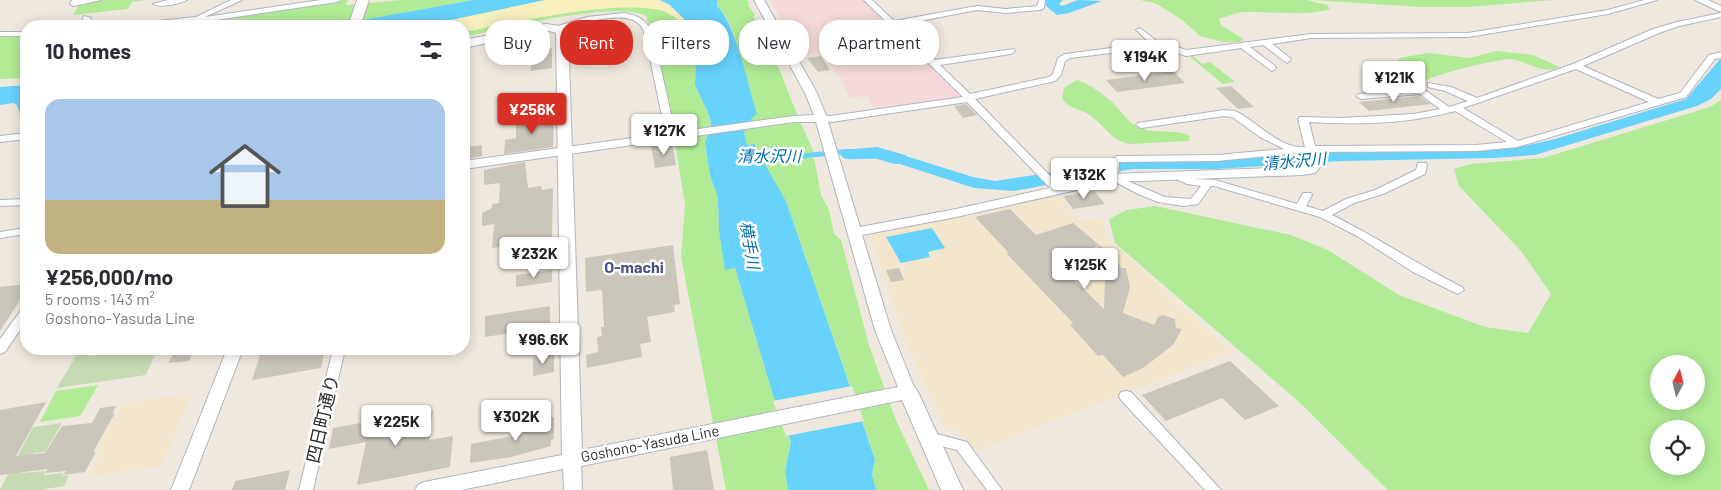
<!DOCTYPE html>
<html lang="en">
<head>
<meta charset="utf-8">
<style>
  :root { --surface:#fff; --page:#f2f2f3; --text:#2b2b33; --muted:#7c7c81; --line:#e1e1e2; --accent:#d93025 }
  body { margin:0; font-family:Barlow,"Noto Sans JP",sans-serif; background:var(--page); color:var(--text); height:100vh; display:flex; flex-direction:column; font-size:19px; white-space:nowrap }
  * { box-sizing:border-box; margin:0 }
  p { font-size:16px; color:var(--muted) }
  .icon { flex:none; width:28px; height:28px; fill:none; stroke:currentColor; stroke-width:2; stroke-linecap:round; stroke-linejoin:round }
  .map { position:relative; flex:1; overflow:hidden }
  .drawer { position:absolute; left:20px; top:20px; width:450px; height:335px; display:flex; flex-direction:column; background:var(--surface); border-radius:20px; box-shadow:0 2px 12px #0003 }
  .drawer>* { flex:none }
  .top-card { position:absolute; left:485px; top:20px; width:475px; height:45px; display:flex; gap:10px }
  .needle { width:32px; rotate:7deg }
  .tools { position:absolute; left:1650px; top:355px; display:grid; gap:10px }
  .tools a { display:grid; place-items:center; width:55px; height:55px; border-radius:50%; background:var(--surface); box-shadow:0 2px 12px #0003; font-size:25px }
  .price { position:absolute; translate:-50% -42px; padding:0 11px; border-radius:5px; background:#fff; color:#222; font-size:16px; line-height:32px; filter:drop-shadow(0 1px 2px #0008) }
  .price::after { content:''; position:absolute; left:50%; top:30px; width:15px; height:11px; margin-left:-8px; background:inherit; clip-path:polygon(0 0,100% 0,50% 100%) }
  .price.current { background:var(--accent); color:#fff }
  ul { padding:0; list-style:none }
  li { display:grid; align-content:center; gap:10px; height:265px; padding:0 25px }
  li+li { border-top:1px solid var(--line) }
  li span { display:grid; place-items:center; height:155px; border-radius:15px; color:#555 }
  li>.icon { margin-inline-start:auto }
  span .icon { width:90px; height:90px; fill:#fffc; stroke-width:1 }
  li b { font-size:21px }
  h2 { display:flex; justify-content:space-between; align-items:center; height:60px; padding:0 25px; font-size:21px }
  .chip { padding:0 18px; border-radius:20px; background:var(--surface); box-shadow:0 2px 12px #0003; font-size:18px; line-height:45px }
  .chip.current { background:var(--accent); color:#fff }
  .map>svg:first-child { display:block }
  .education { fill:#f2e6cc }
  .medical { fill:#f6dadb }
  .green { fill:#b1eb95; fill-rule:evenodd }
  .sand { fill:#f7efbe }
  .cemetery { fill:#c6dbb3 }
  .water { fill:#67d2fb }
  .pier { fill:#efe8de }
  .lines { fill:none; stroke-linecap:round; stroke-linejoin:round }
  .river { fill:#67d2fb; fill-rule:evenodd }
  .building { fill:#cac6bc; fill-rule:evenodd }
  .minor-casing { stroke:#b1b4c1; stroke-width:2 }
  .tertiary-casing { stroke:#b1b4c1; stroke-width:2 }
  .secondary-casing { stroke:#b1b4c1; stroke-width:2 }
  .minor { fill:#fff; fill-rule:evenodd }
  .tertiary { fill:#fff; fill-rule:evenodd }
  .secondary { fill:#fff; fill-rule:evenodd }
  .labels { text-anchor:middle; stroke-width:5; stroke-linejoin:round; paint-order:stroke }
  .street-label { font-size:15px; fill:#2c2c2c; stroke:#fff }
  .water-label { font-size:16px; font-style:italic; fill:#006fad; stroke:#fff }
  .neighbourhood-label { font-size:16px; font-weight:bold; fill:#475182; stroke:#fff }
  .near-street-label { font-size:18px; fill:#2c2c2c; stroke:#fff }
</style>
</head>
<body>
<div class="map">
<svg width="1721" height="490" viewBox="0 0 1721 490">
  <rect width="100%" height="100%" fill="#efe8de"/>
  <g class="education">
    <path d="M1057,195L1079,221L1102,219L1107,238L1232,352L976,451L955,428L946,430L904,338L871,238L873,235Z"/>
    <path d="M192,393L162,466L88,477L103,450H96L123,403Z"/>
  </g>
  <g class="medical">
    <path d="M770,0H863L902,40L804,56Z"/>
    <path d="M903,40L906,41L962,97L874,109L867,96L849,98L842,81L822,55Z"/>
  </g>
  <g class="green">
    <path d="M104,0H147L132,2L128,9L73,15L80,4Z"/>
    <path d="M343,0H348L346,5L401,0H473L329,26H143L187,21L189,25L208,23Z"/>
    <path d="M718,0H747L749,3L748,6L755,14L753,17L765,33L796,112L814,153L797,154L771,146L770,151L757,153L747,146L744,133L752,118C746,89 740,25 717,6Z"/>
    <path d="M1140,0H1307L1327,5L1330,9C1304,17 1274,11 1246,12C1237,12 1228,16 1219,19L1221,25L1243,39L1240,42H1223L1200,36L1182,20L1155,3Z"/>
    <path d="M1313,0H1553L1467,7H1419Z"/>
    <path d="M633,6L661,10L675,17L691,32L696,56L695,85L710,117L711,124L705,143L710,175L718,198L719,231L725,269L735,268L773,395L791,442L785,471L788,490H726L681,257L685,205L673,129L660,65L646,16C611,0 504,29 464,37V32C520,21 576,8 633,6Z"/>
    <path d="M0,35H26V78L0,79Z"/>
    <path d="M1496,51L1533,55L1560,67C1543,76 1528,61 1511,59C1502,58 1435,74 1428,80L1404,74L1397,63L1400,58L1428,53L1470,58Z"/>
    <path d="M1193,56L1202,64L1210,62L1235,82L1223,84L1190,57Z"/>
    <path d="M1077,80C1091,85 1102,93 1113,103C1122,111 1127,122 1138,127C1156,136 1180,127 1190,137L1189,141L1129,144C1110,140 1104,124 1088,114C1079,108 1068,109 1062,98L1064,88Z"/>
    <path d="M1721,100V490H1388L1299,402L1115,243L1109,219L1127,210L1155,206L1291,235L1328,250L1399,295L1485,327L1528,333L1551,294L1521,251L1459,186L1454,169L1471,164L1543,158L1710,107ZM1659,364H1696V401H1659ZM1659,429H1696V466H1659Z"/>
    <path d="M762,155L780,158H814L821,195L829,210L834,234L841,240L869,345L895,418L929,490H876L872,475L875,458L786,201L759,156Z"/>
    <path d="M98,385L80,416L40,422L56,391Z"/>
  </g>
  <path class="sand" d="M545,0H659C673,8 685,17 691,32C682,23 673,13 661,10C612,0 515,22 464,32V26H422Z"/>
  <g class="cemetery">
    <path d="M80,349H93L89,356L138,349H158L146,375L57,388Z"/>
    <path d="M62,423L45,452L34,453L22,473L45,471L44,475L63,473L62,476L69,475L64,486L40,490H0L33,427Z"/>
  </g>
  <g class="water">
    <path d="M473,0H545L422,26H329Z"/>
    <path d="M660,0H718L717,6C735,21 749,89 757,114L752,118L744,133L747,145L755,144L757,153L770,151L771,146H775L798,154L846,149H883L973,177L995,181L1133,160L1201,161L1322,153L1481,151L1515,148L1555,139L1686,99L1721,58V89L1711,99L1697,106L1535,155L1494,158L1341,161L1216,169H1132L1014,191L974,188L869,154V151L799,159L760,156L786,201L875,459L872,475L876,490H788L785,471L791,442L773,395L735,268L725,270L719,231L718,198L710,175L705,143L711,124L710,117L695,85L696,56L691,32L686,21L670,5Z"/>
    <path d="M1045,0H1063L1059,4L1062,6L1078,0L1102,1L1069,13L1057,15L1046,6Z"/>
    <path d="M26,85V114L20,115L17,105L14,103L0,105V87Z"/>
    <path d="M932,228L945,248L928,252L930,257L901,263L886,237Z"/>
  </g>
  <path class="pier" d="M852,386L864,421L786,436L773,401Z"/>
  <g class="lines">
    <path class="river" d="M877,147L905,155L908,159L905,163C894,166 887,161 877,159C865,158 854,161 843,158L840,154L843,150Z"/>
  </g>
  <g class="building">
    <path d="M552,48V68L531,71V50Z"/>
    <path d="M821,56L830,70L818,72L807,58Z"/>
    <path d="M1173,71L1185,83L1117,92L1106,80Z"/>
    <path d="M1231,86L1254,107L1238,109L1216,88Z"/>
    <path d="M1419,96L1431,104L1369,111L1359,102Z"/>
    <path d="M966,104L977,115L963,118L954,106Z"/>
    <path d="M554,115L553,147L504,154L505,140L516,138V124H519V119Z"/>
    <path d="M672,143L676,165L655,168L651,146Z"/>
    <path d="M482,145V156L466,159L467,147Z"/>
    <path d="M525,162L528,188L541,186L542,190L553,188L552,239L492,248L494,224L482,226V213L492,208V204L499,203L500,183L484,185V170Z"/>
    <path d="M1094,191L1105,204L1073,209L1063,196Z"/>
    <path d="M1010,209L1036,235L1073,223L1117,260L1121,268H1126L1130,287L1123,313L1154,325L1158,317L1163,315L1175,319L1176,328L1182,329L1173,345L1143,368L1123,377L1103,355L1098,356L1070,325L1073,323L1007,254L1008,252L975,217ZM1098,246L1105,281L1104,309L1056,262Z"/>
    <path d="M673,245L680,304L674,305L675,312L647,317L651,342L640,344L642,357L587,368L586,355L598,352L597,337L602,336L601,327H604L602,290L586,292L585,258Z"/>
    <path d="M899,268L904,280L891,282L886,270Z"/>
    <path d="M552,270V282L516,287V275Z"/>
    <path d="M26,284V291L0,331V287Z"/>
    <path d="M550,306V327L485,337V316Z"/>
    <path d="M262,349H325L321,368L252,380Z"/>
    <path d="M194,350L189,361L168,363L174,353Z"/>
    <path d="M554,354V372L533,376V358Z"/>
    <path d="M1230,361L1279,406L1245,420L1222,398L1166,421L1142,395Z"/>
    <path d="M46,402L16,456L45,453L62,426L92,423L100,408L116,406L112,414L115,413L93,452H96L85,472L63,475L66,471L45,473L48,469L0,475V410Z"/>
    <path d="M433,410L429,440L453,436L450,467L357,485L366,442L329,449L333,428Z"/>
    <path d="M554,417V439L551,440V446L511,457L470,463L471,444L523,434V423Z"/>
    <path d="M707,450L714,490H673L670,457Z"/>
    <path d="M290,470L285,490H232L235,481Z"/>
  </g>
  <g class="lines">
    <defs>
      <g id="minor">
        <path d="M72,0H101L74,6L70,4Z"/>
        <path d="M168,0H187C180,4 160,8 153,4Z"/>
        <path d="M231,0H242L205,17L321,0H341L337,2L196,23L193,22L151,26H126L130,24L196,17Z"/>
        <path d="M864,0H872L894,21L977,6L1006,9L1037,6L1039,0H1045L1044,8L1040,10L1006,13L977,10L899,25L935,60L1014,49L1015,51L1011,54L940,65L970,94L1049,77L1053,74L1058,58L1065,54L1150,43L1136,30L1140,28L1158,42L1187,50L1311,34L1468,33L1608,10L1644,0H1657L1608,14L1468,37L1311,38L1272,44L1290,58L1291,60L1287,63L1263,45L1250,47L1275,66L1276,68L1272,71L1241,48L1186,56L1160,47L1070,58L1065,61L1061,75L1055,81L975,99L1062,188L1063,190L1062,192H1054L967,102L831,122L818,120L816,118L821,115L831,116L963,97Z"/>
        <path d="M624,13C640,16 646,20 653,34L676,136L674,138H668L666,136L645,34C643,31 642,26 639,24C624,8 574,26 556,30L552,28L587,17Z"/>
        <path d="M1721,13V17L1679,26L1659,33L1583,66L1658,99L1680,93L1709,55L1721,52V58L1715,59L1686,97L1517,147L1476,151L1316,152L1320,166L1315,169L1310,166L1307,152L1217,161L1119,162L1118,177L1165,197L1191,199L1201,186L1187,184L1172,177L1171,175L1176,172L1193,179L1215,180L1297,204L1303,193H1311L1312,195L1306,206L1323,211L1346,199L1375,190L1416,170L1418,163H1426L1427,165L1425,174L1383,194L1354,203L1332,215C1377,237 1418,265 1462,287L1464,290L1458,294L1413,272L1357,236L1320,217L1214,186H1211L1198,204L1183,206L1158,202L1138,194L1108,178L1109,161L1117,156L1217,155L1284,149L1260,137L1232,117L1224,116L1141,128L1136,125L1138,123L1224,110C1229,111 1235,110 1239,113C1259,124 1281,149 1305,147L1298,119L1300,117L1341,118L1414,114L1440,109L1420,94L1361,99L1356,96L1358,94L1422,88L1449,107L1468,101L1445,91L1428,87V83L1451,87L1477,98L1573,64L1653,29L1677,22ZM1576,69L1649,102L1518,141L1463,108ZM1455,111L1507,142L1476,145L1315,146L1309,122C1357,125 1408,124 1455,111Z"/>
        <path d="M84,16L91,18L88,26H80Z"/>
        <rect x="0" y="32" width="26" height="4"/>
        <path d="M26,133V139L0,142V136Z"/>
        <path d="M26,199V205L0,206V200Z"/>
        <path d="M26,228V234L0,238V232Z"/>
        <path d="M26,308V321L5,352L0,354V339L22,309Z"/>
        <path d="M333,349H345L313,490H299Z"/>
        <path d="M1126,391L1131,392L1221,490H1205L1121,400L1119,396L1121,392Z"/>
        <path d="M929,432L967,442L1002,490H987L957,450L924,442L922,438L924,434Z"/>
      </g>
      <g id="tertiary">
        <path d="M754,0H764L817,93L827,118L860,227L956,209L1113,174L1302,167L1315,162L1321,166L1315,173L1302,175L1113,182L956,217L862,235L891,330L916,392L914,396L908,398L902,396L900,392L875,330L816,122H794L464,169V161L794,116L814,115L805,93Z"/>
        <path d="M1695,0H1708L1721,6V12Z"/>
        <path d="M227,349H243L189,490H171Z"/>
        <path d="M572,453L578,455L581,460L582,490H564L563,469L461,490H415L418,485L424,482Z"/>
      </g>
      <g id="secondary">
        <path d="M357,0H369L360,26H348Z"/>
        <path d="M546,24L560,26L568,31L582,450L908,385L915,387L918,392L963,490H941L902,400L572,468L565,466L562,460L556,33L546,30L464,48V40Z"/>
      </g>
    </defs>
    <use href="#minor" class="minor-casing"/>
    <use href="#tertiary" class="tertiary-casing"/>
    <use href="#secondary" class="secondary-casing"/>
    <use href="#minor" class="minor"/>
    <use href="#tertiary" class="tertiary"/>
    <use href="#secondary" class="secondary"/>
  </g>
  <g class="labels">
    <g class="street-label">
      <text transform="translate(650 444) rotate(-11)" y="5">Goshono-Yasuda Line</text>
    </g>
    <g class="water-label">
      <text x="769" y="162">清水沢川</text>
      <text transform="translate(1294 161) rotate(-5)" y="6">清水沢川</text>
      <text transform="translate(750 245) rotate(80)" y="6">横手川</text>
    </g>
    <g class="neighbourhood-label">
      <text x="634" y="273">O-machi</text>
    </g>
    <g class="near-street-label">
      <text transform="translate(323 419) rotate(-77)" y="6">四日町通り</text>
    </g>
  </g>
</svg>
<div class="tools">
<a><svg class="needle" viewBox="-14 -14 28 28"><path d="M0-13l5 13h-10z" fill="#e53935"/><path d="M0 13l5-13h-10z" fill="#7c7c81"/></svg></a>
<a><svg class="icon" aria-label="locate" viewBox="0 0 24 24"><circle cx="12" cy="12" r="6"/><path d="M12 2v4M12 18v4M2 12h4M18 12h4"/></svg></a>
</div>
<b class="price" style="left:1145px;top:82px">¥194K</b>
<b class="price" style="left:1394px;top:103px">¥121K</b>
<b class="price current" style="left:532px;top:135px">¥256K</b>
<b class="price" style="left:664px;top:156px">¥127K</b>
<b class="price" style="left:1084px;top:200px">¥132K</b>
<b class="price" style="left:534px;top:279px">¥232K</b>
<b class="price" style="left:1085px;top:290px">¥125K</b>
<b class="price" style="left:543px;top:365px">¥96.6K</b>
<b class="price" style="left:516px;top:442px">¥302K</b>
<b class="price" style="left:396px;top:447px">¥225K</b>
<div class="top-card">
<a class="chip">Buy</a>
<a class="chip current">Rent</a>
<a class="chip">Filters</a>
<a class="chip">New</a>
<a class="chip">Apartment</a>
</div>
<section class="drawer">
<h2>10 homes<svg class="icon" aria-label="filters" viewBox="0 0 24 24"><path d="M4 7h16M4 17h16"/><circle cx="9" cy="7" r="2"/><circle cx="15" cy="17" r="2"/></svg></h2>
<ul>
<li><span style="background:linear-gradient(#a9c7e8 65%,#c2b280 0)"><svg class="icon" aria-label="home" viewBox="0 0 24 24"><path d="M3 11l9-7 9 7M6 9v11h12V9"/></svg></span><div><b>¥256,000/mo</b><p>5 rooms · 143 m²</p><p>Goshono-Yasuda Line</p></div></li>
</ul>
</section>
</div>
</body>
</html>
